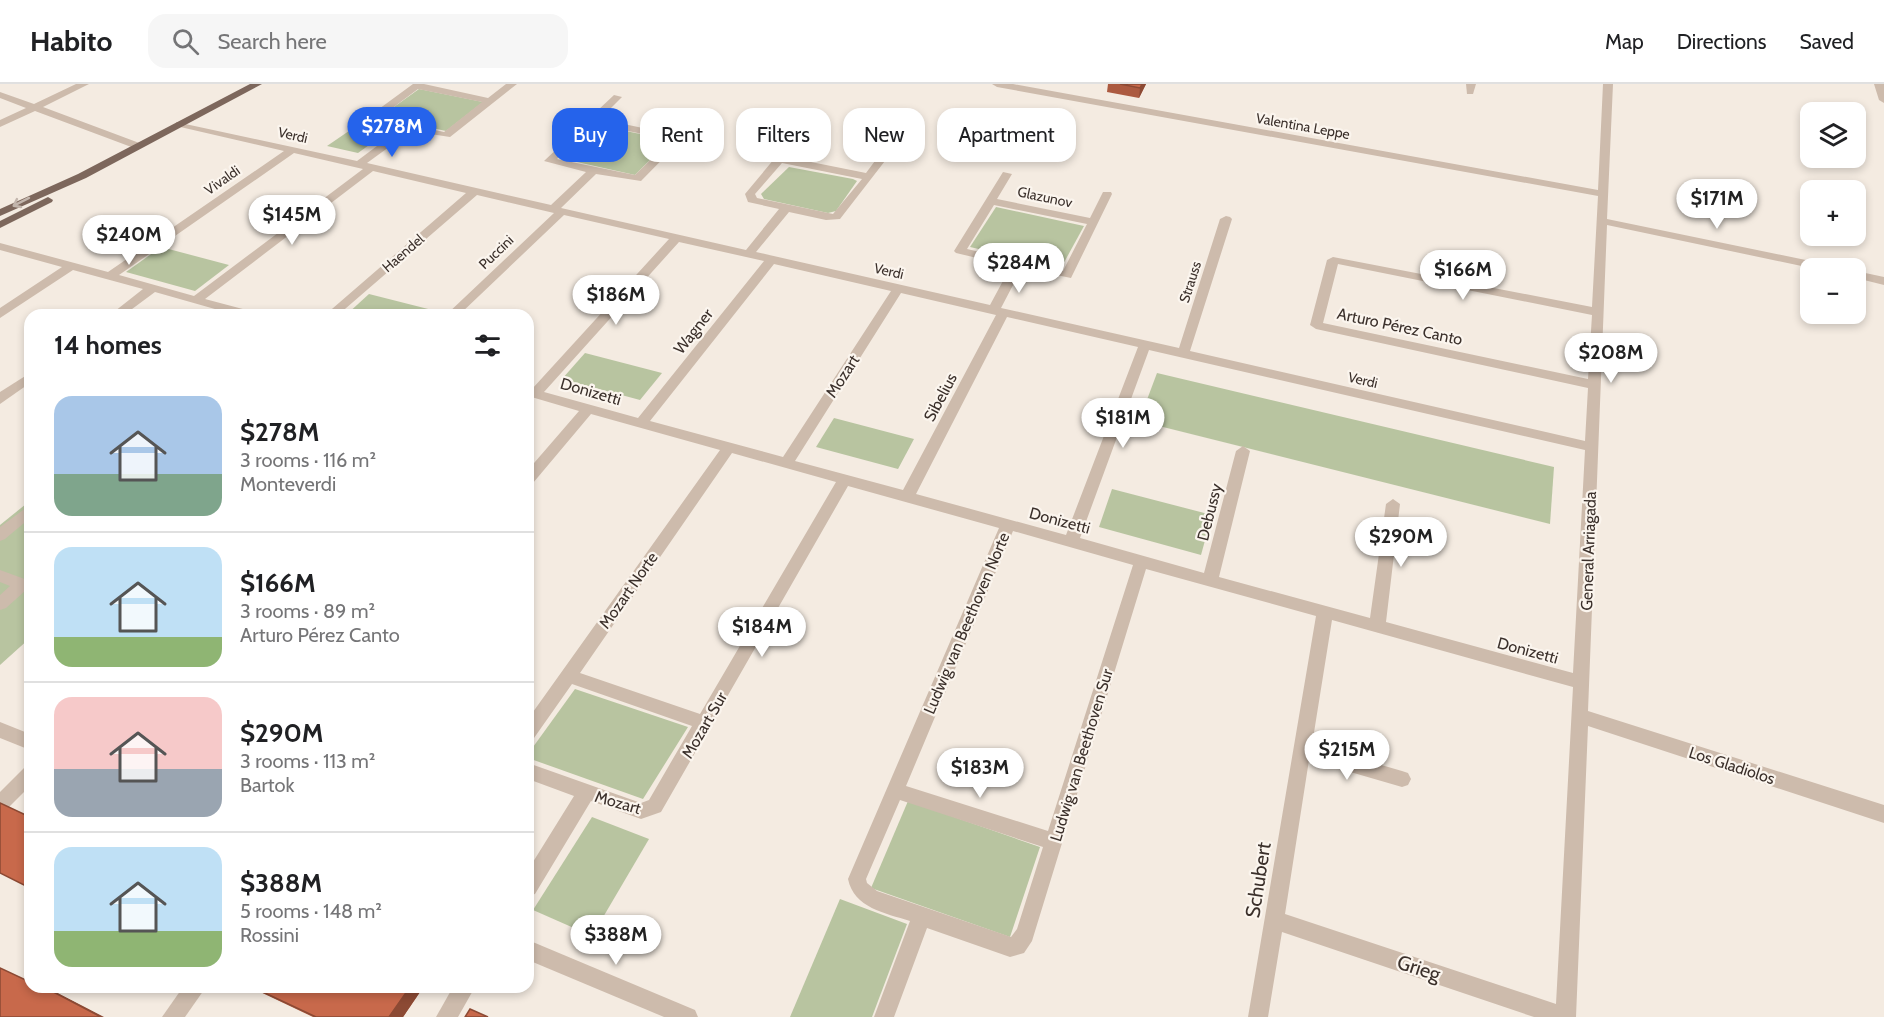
<!DOCTYPE html>
<html lang="en">
<head>
<meta charset="utf-8">
<style>
  :root { --surface:#fff; --page:#f6f6f6; --text:#202124; --muted:#757577; --line:#e0e0e0; --accent:#2563eb }
  body { margin:0; font-family:Cabin,sans-serif; background:var(--page); color:var(--text); height:100vh; display:flex; flex-direction:column; font-size:22px; white-space:nowrap }
  * { box-sizing:border-box; margin:0 }
  p { font-size:20px; color:var(--muted) }
  .icon { flex:none; width:33px; height:33px; fill:none; stroke:currentColor; stroke-width:2; stroke-linecap:round; stroke-linejoin:round }
  .map { position:relative; flex:1; overflow:hidden }
  .drawer { position:absolute; left:24px; top:225px; width:510px; height:684px; display:flex; flex-direction:column; background:var(--surface); border-radius:18px; box-shadow:0 3px 9px #0003 }
  .drawer>* { flex:none }
  .guide { position:absolute; left:552px; top:24px; width:570px; height:54px; display:flex; gap:12px }
  .buttons { position:absolute; left:1800px; top:18px; display:grid; gap:12px }
  .buttons a { display:grid; place-items:center; width:66px; height:66px; border-radius:12px; background:var(--surface); box-shadow:0 3px 9px #0003; font-size:30px }
  .price { position:absolute; translate:-50% -51px; padding:0 14px; border-radius:21px; background:#fff; color:#222; font-size:20px; line-height:39px; filter:drop-shadow(0 2px 3px #0008) }
  .price::after { content:''; position:absolute; left:50%; top:36px; width:18px; height:14px; margin-left:-9px; background:inherit; clip-path:polygon(0 0,100% 0,50% 100%) }
  .price.selected { background:var(--accent); color:#fff }
  ul { padding:0; list-style:none }
  li { display:flex; align-items:center; gap:18px; height:150px; padding:0 30px }
  li+li { border-top:2px solid var(--line) }
  li span { display:grid; place-items:center; flex:none; width:168px; height:120px; border-radius:18px; color:#555 }
  li>.icon { margin-inline-start:auto }
  span .icon { width:72px; height:72px; fill:#fffc; stroke-width:1 }
  li b { font-size:26px }
  h2 { display:flex; justify-content:space-between; align-items:center; height:72px; padding:0 30px; font-size:26px }
  .pill { padding:0 21px; border-radius:18px; background:var(--surface); box-shadow:0 3px 9px #0003; font-size:21px; line-height:54px }
  .pill.selected { background:var(--accent); color:#fff }
  header { display:flex; align-items:center; gap:36px; box-sizing:border-box; height:84px; padding:0 30px; background:var(--surface); border-bottom:2px solid var(--line) }
  header strong { font-size:28px }
  nav { display:flex; gap:33px; margin-inline-start:auto; font-size:21px }
  .search { width:420px; height:54px; background:var(--page); display:flex; align-items:center; gap:15px; box-sizing:border-box; padding:0 21px; border-radius:18px; color:var(--muted); font-size:22px }
  .map>svg:first-child { display:block }
  .green { fill:#b8c4a0 }
  .lines { fill:none; stroke-linecap:round; stroke-linejoin:round }
  .minor { fill:#cdbbac; fill-rule:evenodd }
  .major { fill:#7d675c; fill-rule:evenodd }
  .wall { fill:#ac5a40 }
  .shaded-wall { fill:#8c4a34 }
  .building { fill:#c8694b; stroke:#8c4a34; stroke-width:1.5 }
  .oneway { stroke:#c2b5ac }
  .labels { text-anchor:middle; stroke-width:4.5; stroke-linejoin:round; paint-order:stroke }
  .far-street-label { font-size:14px; fill:#3b302b; stroke:#fbf5ee }
  .street-label { font-size:16px; fill:#3b302b; stroke:#fbf5ee }
  .near-street-label { font-size:20px; fill:#3b302b; stroke:#fbf5ee }
</style>
</head>
<body>
<header>
<strong>Habito</strong>
<div class="search"><svg class="icon" aria-label="search" viewBox="0 0 24 24"><circle cx="10" cy="10" r="6"/><path d="M15 15l6 6"/></svg>Search here</div>
<nav><a>Map</a><a>Directions</a><a>Saved</a></nav>
</header>
<div class="map">
<svg width="1884" height="933" viewBox="0 0 1884 933">
  <rect width="100%" height="100%" fill="#f4ebe1"/>
  <g class="green">
    <path d="M419,5L483,18L446,47L380,33Z"/>
    <path d="M365,36L394,43L358,69L327,62Z"/>
    <path d="M596,41L670,56L635,91L559,74Z"/>
    <path d="M789,83L853,95L857,97L836,127L828,129L764,115L761,110Z"/>
    <path d="M996,123L1084,142L1061,184L970,163Z"/>
    <path d="M161,163L229,181L195,207L126,188Z"/>
    <path d="M369,210L440,228L436,231H346Z"/>
    <path d="M585,269L662,289L640,316L562,295Z"/>
    <path d="M1157,289L1554,383L1550,440L1139,337Z"/>
    <path d="M834,334L914,355L898,385L816,363Z"/>
    <path d="M1112,405L1212,431L1201,471L1099,443Z"/>
    <path d="M26,420L30,421V554L0,581V441Z"/>
    <path d="M575,605L688,643L643,715L528,674V670Z"/>
    <path d="M908,717L1040,763L1010,853L871,804Z"/>
    <path d="M592,733L649,755L592,852L533,826Z"/>
    <path d="M840,815L907,840L872,933H790Z"/>
  </g>
  <g class="lines">
    <g class="minor">
      <path d="M76,0H89L43,23L142,60V64H134L35,27L0,43V36L26,24L0,14V8L34,20Z"/>
      <path d="M413,0H424L488,14L506,0H517L450,53L411,47L367,79L551,121L586,88L544,77L614,11L622,13L600,35L676,51L694,33H700V37L641,97L596,90L561,124L746,166L779,125L748,118L745,110L799,45L808,47L786,73L866,89L886,62H894L895,64L840,135L826,136L789,128L756,168L990,221L1011,182L956,169L954,167L1003,88L1012,90L997,115L1090,134L1103,108H1111L1112,110L1071,194L1022,184L1001,224L1179,264L1220,135L1226,132L1230,133L1232,135L1190,267L1585,357L1588,304L1316,245L1310,241L1327,176L1333,173L1592,223L1598,112L997,3L992,0H1013L1598,106L1603,0H1613L1607,135L1825,180L1831,184H1811L1607,141L1588,627L1884,721V739L1588,642L1576,933H1534L1282,848L1268,933H1248L1316,532L1146,485L1032,857L1024,869L1010,873L927,844L894,933H874L910,837C885,829 854,824 848,795L999,444L848,402L661,728L641,735L591,717L535,810L528,812V786L574,712L528,695V679L641,719L649,716L692,642L572,600L534,654L528,657V635L720,366L591,330L533,399L528,400V386L579,327L528,312V304L532,305L669,155L564,131L459,231H446L554,129L477,111L338,231H325L466,109L373,87L205,215L254,228L256,231H236L155,208L124,231H110L143,205L73,186L0,234V224L62,183L0,166V159L108,188L284,67L176,42V38L357,77L401,44L368,37V33ZM418,5L482,18L444,48L379,34ZM595,40L671,56L635,91L557,75ZM294,69L363,85L194,212L119,191ZM782,79L862,95L833,130L757,114L755,110ZM994,121L1087,140L1063,187L967,165ZM679,158L764,177L638,334L544,308ZM774,180L891,207L783,373L650,337ZM1338,180L1592,231L1588,295L1323,239ZM901,209L996,231L903,406L795,377ZM1007,233L1138,263L1066,451L916,410ZM1149,266L1585,366L1573,589L1386,538L1400,420L1393,415L1386,420L1370,534L1219,493L1250,367L1243,362L1236,367L1204,489L1080,454ZM732,369L836,398L700,630L580,589ZM1013,447L1133,481L1048,747L906,702ZM1332,536L1573,603L1556,920L1285,830L1309,676L1402,703L1408,701L1411,695L1408,689L1402,687L1312,661ZM900,716L1043,763L1017,845L1011,853L877,807L867,799L866,795Z"/>
      <path d="M1466,0H1476L1473,10H1467Z"/>
      <path d="M1874,0H1884V19L1879,16Z"/>
      <path d="M1856,187L1884,193V201L1856,194Z"/>
      <path d="M30,289V299L0,320V308Z"/>
      <path d="M30,421V434L5,455L0,457V443Z"/>
      <path d="M0,486L30,497V509L25,507L6,524L0,526V511L10,502L0,498Z"/>
      <path d="M0,638L30,650V666L0,654Z"/>
      <path d="M30,682V702L6,726L0,728V708L24,684Z"/>
      <path d="M528,856L695,926L698,933H664L528,876Z"/>
      <path d="M183,903H206L185,933H162Z"/>
      <path d="M453,903H475L458,933H436Z"/>
    </g>
    <g class="major">
      <path d="M250,0H262L86,94L0,132V125L78,90Z"/>
      <path d="M48,113L53,116L52,118L0,144V137Z"/>
    </g>
  </g>
  <g class="wall">
    <path d="M1108,0H1146L1139,14L1107,8Z"/>
    <path d="M250,903H414L420,908L403,933H313Z"/>
  </g>
  <g class="shaded-wall">
    <path d="M1142,0H1146L1139,14L1140,4Z"/>
    <path d="M44,903H46L104,933H101Z"/>
    <path d="M410,903H414L420,908L403,933H389Z"/>
  </g>
  <g class="building">
    <path d="M1120,0H1142L1140,4Z"/>
    <path d="M0,719L30,733V804L0,789Z"/>
    <path d="M0,884L30,898V903H44L101,933H0Z"/>
    <path d="M252,903H410L389,933H316Z"/>
    <path d="M470,925L488,933H465Z"/>
  </g>
  <defs><path id="oneway-shaft" d="M-6 0H5M1.5-3L5.5 0L1.5 3" fill="none" stroke-width="1.6" stroke-linecap="round" stroke-linejoin="round" transform="scale(1.5)"/></defs>
  <use class="oneway" href="#oneway-shaft" transform="translate(21 118) rotate(153)"/>
  <g class="labels">
    <g class="far-street-label">
      <text transform="translate(1303 42) rotate(10)" y="5">Valentina Leppe</text>
      <text transform="translate(293 51) rotate(13)" y="5">Verdi</text>
      <text transform="translate(222 96) rotate(-35)" y="5">Vivaldi</text>
      <text transform="translate(1045 113) rotate(12)" y="5">Glazunov</text>
      <text transform="translate(496 168) rotate(-44)" y="5">Puccini</text>
      <text transform="translate(403 169) rotate(-41)" y="5">Haendel</text>
      <text transform="translate(889 187) rotate(13)" y="5">Verdi</text>
      <text transform="translate(1190 198) rotate(-72)" y="5">Strauss</text>
      <text transform="translate(1363 296) rotate(13)" y="5">Verdi</text>
    </g>
    <g class="street-label">
      <text transform="translate(1400 242) rotate(12)" y="6">Arturo Pérez Canto</text>
      <text transform="translate(693 247) rotate(-52)" y="6">Wagner</text>
      <text transform="translate(842 292) rotate(-57)" y="6">Mozart</text>
      <text transform="translate(591 307) rotate(16)" y="6">Donizetti</text>
      <text transform="translate(940 313) rotate(-62)" y="6">Sibelius</text>
      <text transform="translate(1209 428) rotate(-76)" y="6">Debussy</text>
      <text transform="translate(1060 436) rotate(15)" y="6">Donizetti</text>
      <text transform="translate(1588 467) rotate(-88)" y="6">General Arriagada</text>
      <text transform="translate(628 506) rotate(-55)" y="6">Mozart Norte</text>
      <text transform="translate(966 539) rotate(-67)" y="6">Ludwig van Beethoven Norte</text>
      <text transform="translate(1528 566) rotate(15)" y="6">Donizetti</text>
      <text transform="translate(704 641) rotate(-60)" y="6">Mozart Sur</text>
      <text transform="translate(1081 671) rotate(-73)" y="6">Ludwig van Beethoven Sur</text>
      <text transform="translate(1732 681) rotate(18)" y="6">Los Gladiolos</text>
      <text transform="translate(618 718) rotate(16)" y="6">Mozart</text>
    </g>
    <g class="near-street-label">
      <text transform="translate(1258 796) rotate(-81)" y="7">Schubert</text>
      <text transform="translate(1419 884) rotate(18)" y="7">Grieg</text>
    </g>
  </g>
</svg>
<div class="buttons">
<a><svg class="icon" aria-label="layers" viewBox="0 0 24 24"><path d="M12 4l9 5-9 5-9-5zM3 14l9 5 9-5"/></svg></a>
<a>+</a>
<a>−</a>
</div>
<b class="price selected" style="left:392px;top:74px">$278M</b>
<b class="price" style="left:1717px;top:146px">$171M</b>
<b class="price" style="left:292px;top:162px">$145M</b>
<b class="price" style="left:129px;top:182px">$240M</b>
<b class="price" style="left:1019px;top:210px">$284M</b>
<b class="price" style="left:1463px;top:217px">$166M</b>
<b class="price" style="left:616px;top:242px">$186M</b>
<b class="price" style="left:1611px;top:300px">$208M</b>
<b class="price" style="left:1123px;top:365px">$181M</b>
<b class="price" style="left:1401px;top:484px">$290M</b>
<b class="price" style="left:762px;top:574px">$184M</b>
<b class="price" style="left:1347px;top:697px">$215M</b>
<b class="price" style="left:980px;top:715px">$183M</b>
<b class="price" style="left:616px;top:882px">$388M</b>
<div class="guide">
<a class="pill selected">Buy</a>
<a class="pill">Rent</a>
<a class="pill">Filters</a>
<a class="pill">New</a>
<a class="pill">Apartment</a>
</div>
<section class="drawer">
<h2>14 homes<svg class="icon" aria-label="filters" viewBox="0 0 24 24"><path d="M4 7h16M4 17h16"/><circle cx="9" cy="7" r="2"/><circle cx="15" cy="17" r="2"/></svg></h2>
<ul>
<li><span style="background:linear-gradient(#a9c7e8 65%,#7fa58c 0)"><svg class="icon" aria-label="home" viewBox="0 0 24 24"><path d="M3 11l9-7 9 7M6 9v11h12V9"/></svg></span><div><b>$278M</b><p>3 rooms · 116 m²</p><p>Monteverdi</p></div></li>
<li><span style="background:linear-gradient(#bfe0f5 75%,#8fb573 0)"><svg class="icon" aria-label="home" viewBox="0 0 24 24"><path d="M3 11l9-7 9 7M6 9v11h12V9"/></svg></span><div><b>$166M</b><p>3 rooms · 89 m²</p><p>Arturo Pérez Canto</p></div></li>
<li><span style="background:linear-gradient(#f6c9c9 60%,#9aa5b1 0)"><svg class="icon" aria-label="home" viewBox="0 0 24 24"><path d="M3 11l9-7 9 7M6 9v11h12V9"/></svg></span><div><b>$290M</b><p>3 rooms · 113 m²</p><p>Bartok</p></div></li>
<li><span style="background:linear-gradient(#bfe0f5 70%,#8fb573 0)"><svg class="icon" aria-label="home" viewBox="0 0 24 24"><path d="M3 11l9-7 9 7M6 9v11h12V9"/></svg></span><div><b>$388M</b><p>5 rooms · 148 m²</p><p>Rossini</p></div></li>
</ul>
</section>
</div>
</body>
</html>
